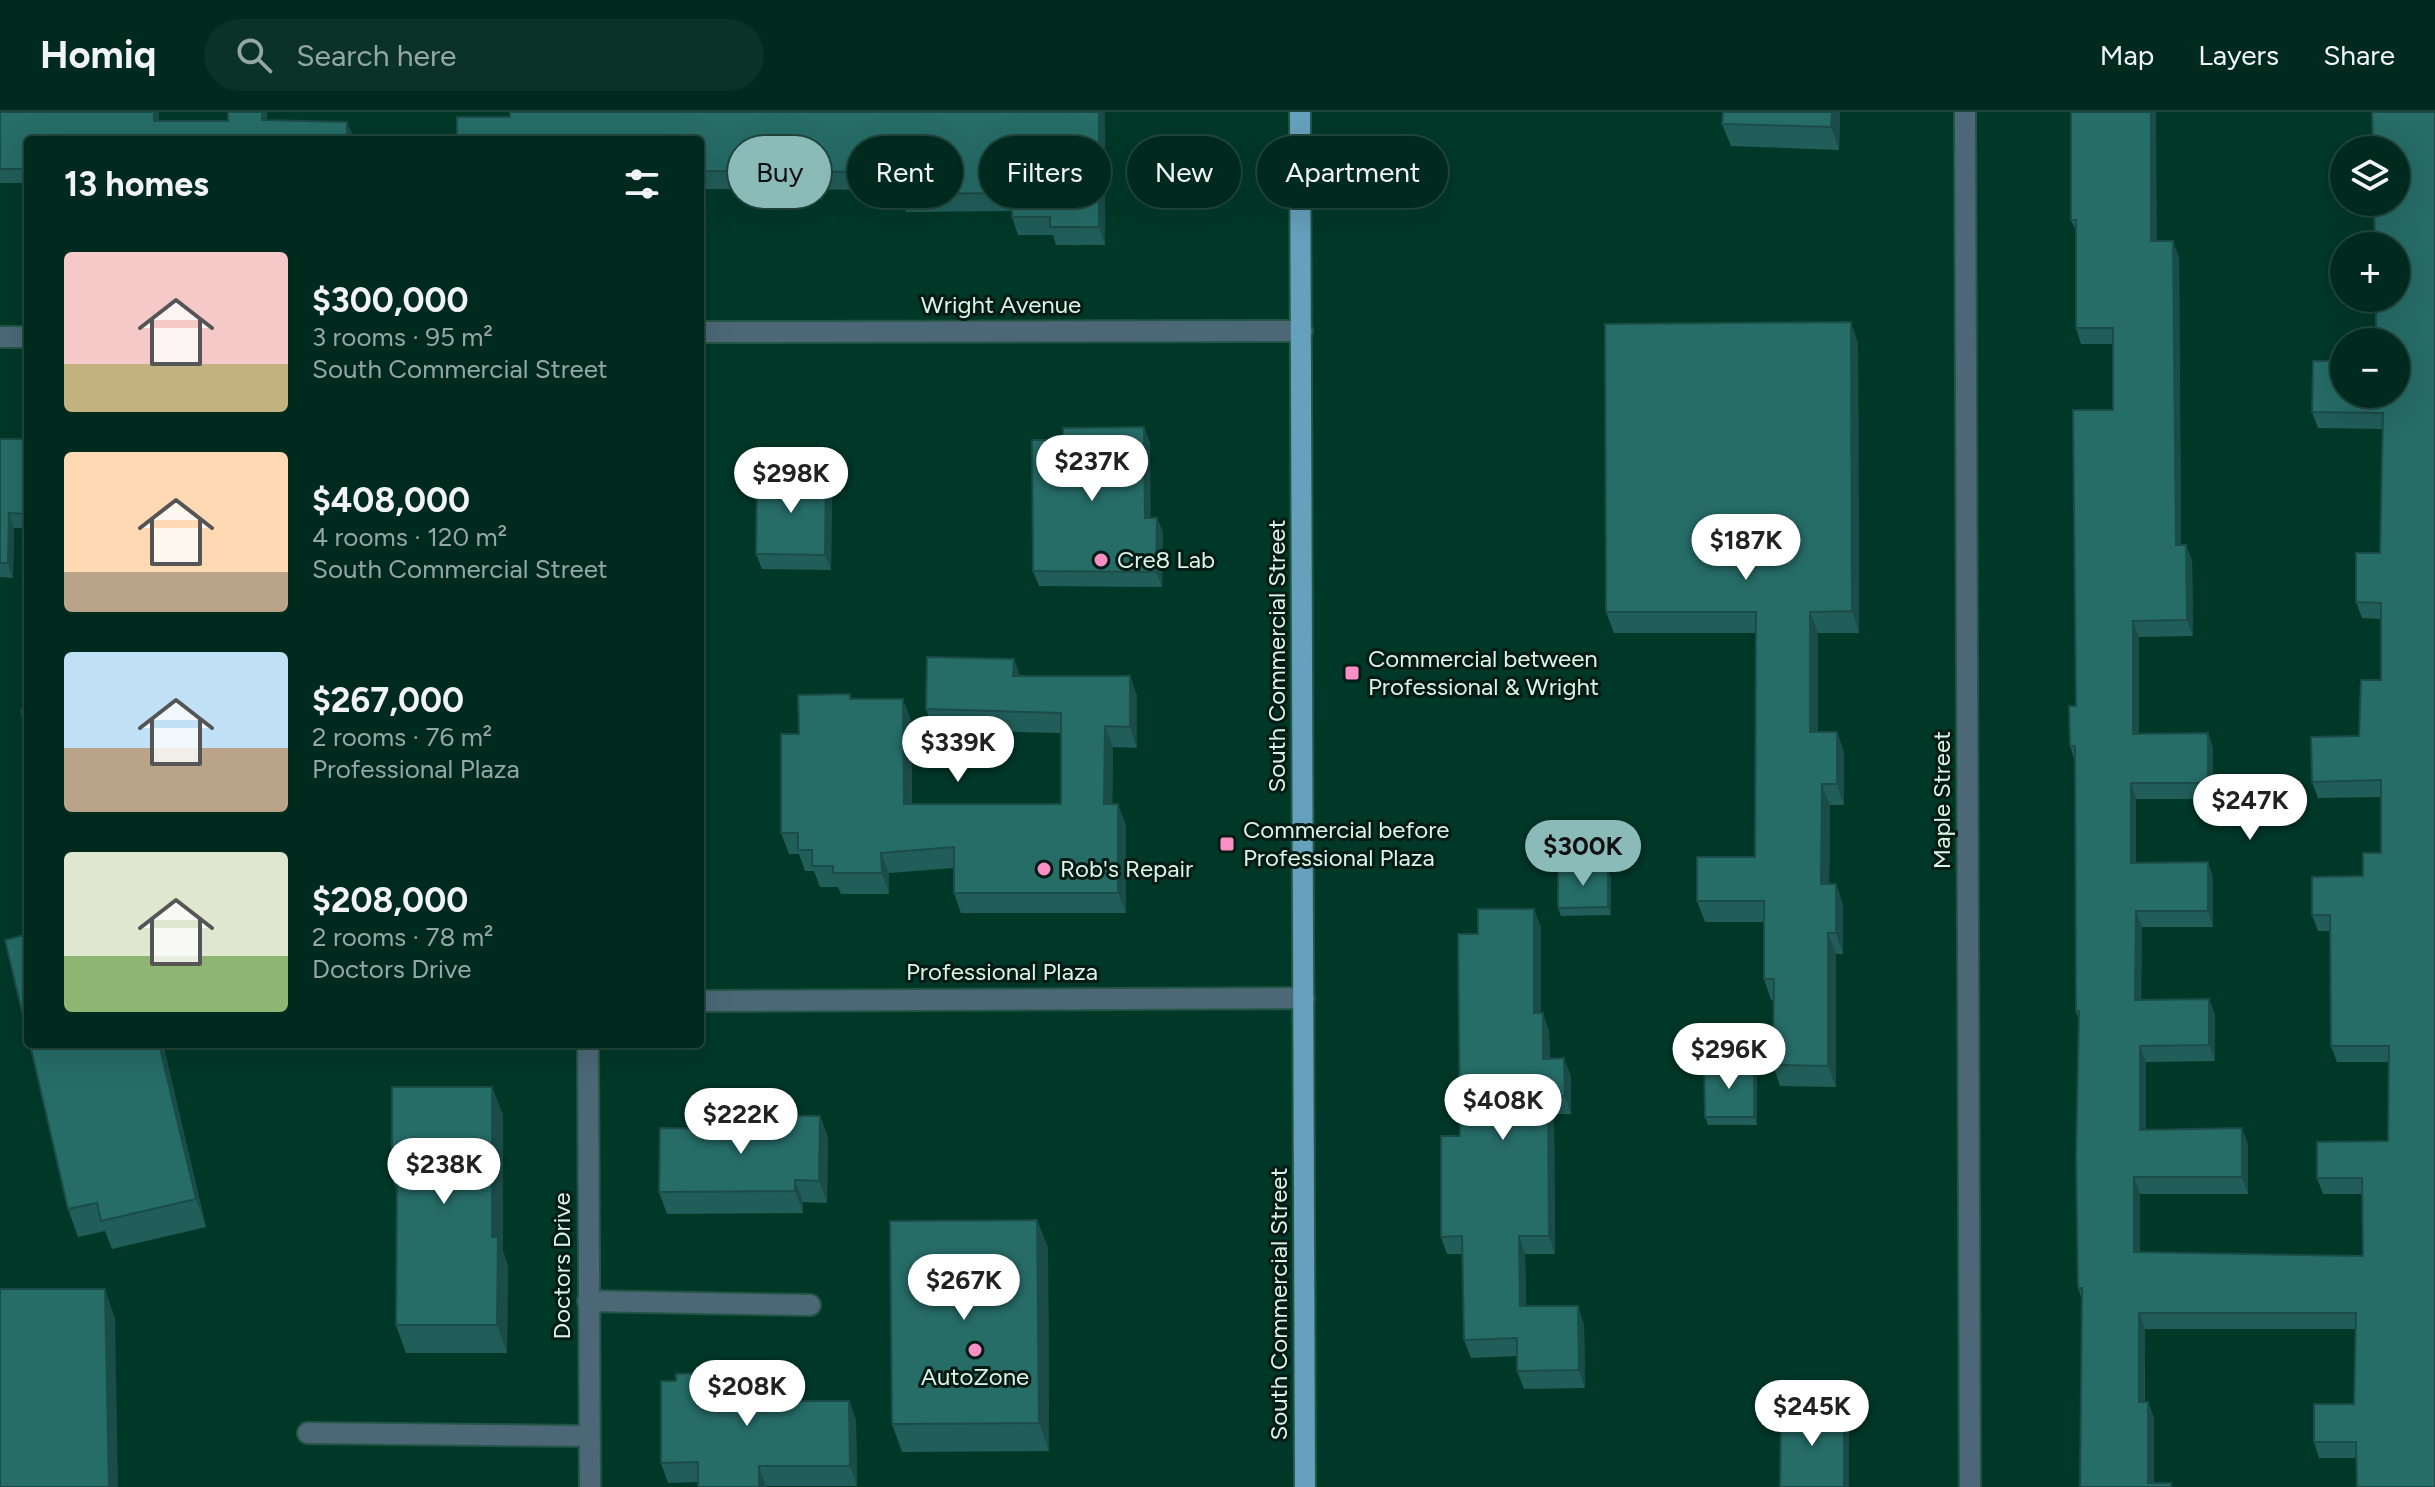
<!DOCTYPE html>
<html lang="en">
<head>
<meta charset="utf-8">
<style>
  :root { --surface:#002a1e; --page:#0a3227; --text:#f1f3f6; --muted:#95a7a4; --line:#22463c; --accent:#8bbbb9 }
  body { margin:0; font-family:Figtree,sans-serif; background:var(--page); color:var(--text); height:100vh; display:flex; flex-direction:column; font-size:30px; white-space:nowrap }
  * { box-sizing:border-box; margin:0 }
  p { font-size:26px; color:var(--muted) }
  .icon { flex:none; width:44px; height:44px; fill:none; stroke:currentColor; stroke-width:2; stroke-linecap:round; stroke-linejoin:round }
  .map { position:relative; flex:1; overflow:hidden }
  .details { position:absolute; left:24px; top:24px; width:680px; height:912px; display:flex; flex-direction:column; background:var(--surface); border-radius:8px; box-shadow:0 8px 32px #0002,0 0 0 2px var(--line) }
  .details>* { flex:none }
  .top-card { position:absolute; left:728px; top:24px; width:760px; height:72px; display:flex; gap:16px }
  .controls { position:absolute; left:2330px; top:24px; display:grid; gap:16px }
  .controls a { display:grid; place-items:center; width:80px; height:80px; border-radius:50%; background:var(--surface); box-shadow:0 8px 32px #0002,0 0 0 2px var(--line); font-size:40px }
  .price { position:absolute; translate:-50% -68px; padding:0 18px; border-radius:28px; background:#fff; color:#222; font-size:26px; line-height:52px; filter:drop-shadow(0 2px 4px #0008) }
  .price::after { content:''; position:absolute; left:50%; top:48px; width:24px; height:18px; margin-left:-12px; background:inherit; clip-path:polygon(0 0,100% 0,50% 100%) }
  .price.selected { background:var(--accent); color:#111 }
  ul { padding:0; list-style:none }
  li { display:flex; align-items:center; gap:24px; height:200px; padding:0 40px }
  li span { display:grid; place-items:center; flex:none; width:224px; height:160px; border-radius:8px; color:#555 }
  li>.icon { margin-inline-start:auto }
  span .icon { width:96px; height:96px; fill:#fffc; stroke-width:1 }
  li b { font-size:34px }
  h2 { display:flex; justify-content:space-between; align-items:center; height:96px; padding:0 40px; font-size:34px }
  .pill { padding:0 28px; border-radius:36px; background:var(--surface); box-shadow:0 8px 32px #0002,0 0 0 2px var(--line); font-size:28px; line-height:72px }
  .pill.selected { background:var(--accent); color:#111 }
  header { display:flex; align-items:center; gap:48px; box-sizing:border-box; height:112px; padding:0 40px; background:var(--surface); border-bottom:2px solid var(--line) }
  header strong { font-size:38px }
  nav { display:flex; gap:44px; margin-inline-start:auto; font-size:28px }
  .search { width:560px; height:72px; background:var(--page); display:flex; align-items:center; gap:20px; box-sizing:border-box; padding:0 28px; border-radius:44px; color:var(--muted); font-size:30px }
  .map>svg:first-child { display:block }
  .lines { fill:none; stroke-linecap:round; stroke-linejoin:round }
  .minor-casing { stroke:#235647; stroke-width:24 }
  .major-casing { stroke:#235647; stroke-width:24 }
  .minor { stroke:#4c6876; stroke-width:20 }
  .major { stroke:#65a1bd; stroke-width:20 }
  .wall { fill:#215d59 }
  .shaded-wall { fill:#1b4c48 }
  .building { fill:#266c67; stroke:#1b4c48; stroke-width:2 }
  .poi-dot { fill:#fa8fc6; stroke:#061b14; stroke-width:3 }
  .labels { text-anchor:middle; stroke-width:6; stroke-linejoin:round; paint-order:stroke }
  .street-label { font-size:24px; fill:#daf4e9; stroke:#061b14 }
  .poi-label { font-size:24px; fill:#daf4e9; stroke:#061b14; text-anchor:start }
</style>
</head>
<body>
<header>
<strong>Homiq</strong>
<div class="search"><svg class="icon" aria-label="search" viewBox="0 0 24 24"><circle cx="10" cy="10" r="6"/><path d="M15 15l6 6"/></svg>Search here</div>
<nav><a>Map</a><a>Layers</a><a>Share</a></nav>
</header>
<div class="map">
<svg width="2435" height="1375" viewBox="0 0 2435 1375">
  <rect width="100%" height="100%" fill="#003828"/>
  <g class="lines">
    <defs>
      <g id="minor">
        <path d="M1965,0L1970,1375"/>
        <path d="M700,220L1302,219"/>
        <path d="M0,225H28"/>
        <path d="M700,889L1304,886"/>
        <path d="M588,932L590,1375"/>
        <path d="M588,1189L810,1193"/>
        <path d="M308,1321L589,1324"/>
      </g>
      <path id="major" d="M1300,0L1305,1375"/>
    </defs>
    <use href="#minor" class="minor-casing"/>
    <use href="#major" class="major-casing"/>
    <use href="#minor" class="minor"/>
    <use href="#major" class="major"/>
  </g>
  <g class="wall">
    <path d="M0,0H159V9H228L267,0V8L347,10L352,23V28H28V71H0Z"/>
    <path d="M510,0H1105V133H1056L1053,123H1018L1012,105V99L906,100L900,82V78L700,77V28L510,5Z"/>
    <path d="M1840,0L1839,38L1731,34L1722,12Z"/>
    <path d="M2071,0L2157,129L2179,145L2181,433H2186L2192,449L2193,524L2139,525V622L2208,621L2213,637V687H2136V751L2208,750L2213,766V815H2142L2141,888L2209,887L2215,903V949L2146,950V1018L2248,1032V1082H2140V1140L2363,1144L2362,1082H2323L2317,1066L2388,1029L2389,950H2337L2331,934L2330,819H2318L2312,803L2363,764L2381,741V685L2318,686L2312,670L2359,624L2381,568V507L2362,506L2356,490L2380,441L2383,317L2318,316L2312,300L2396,282V186L2435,1375L2356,1346H2319L2314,1330L2354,1292L2355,1217H2145V1290H2148L2154,1306V1371H2171L2173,1375H2080L2082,1187L2078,1176L2079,909L2076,899L2075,649L2070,634L2113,298V232H2081L2076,216V119L2071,108Z"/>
    <path d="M1858,231L1859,521H1818V620H1837L1844,641V693H1830L1829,772H1836L1843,793V842H1836V975L1780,974L1773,953L1774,888H1771L1764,867V810H1705L1697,789L1755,745L1756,521H1614L1606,500Z"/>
    <path d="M0,327H28V416H14L13,466L0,465Z"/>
    <path d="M1150,330V406H1157L1163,421L1162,475L1039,474L1033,459Z"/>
    <path d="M832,379L831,458L762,457L756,442Z"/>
    <path d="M1014,547L1020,564H1130L1137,584V636L1113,635L1112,692L1126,713V801H961L954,781V756L889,761V782H841L838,775H820L814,759H805L799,742H789L781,721L799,622L850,582L852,587L911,608L912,692H1061V621L933,618L926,597Z"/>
    <path d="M1608,757L1611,765V803L1561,804L1558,796Z"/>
    <path d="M1541,815V901L1549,919L1550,947L1571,964V1002H1554L1555,1142H1525L1526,1194L1584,1212L1585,1276L1524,1277L1517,1259V1244L1471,1246L1464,1228L1463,1142H1447L1441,1125L1460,1024L1478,822Z"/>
    <path d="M163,932L206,1115L112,1137L105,1119L78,1125L68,1097Z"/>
    <path d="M1754,953L1757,961V1013H1708L1705,1005Z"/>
    <path d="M492,975L503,1003V1139L508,1154L507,1241H406L396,1213L397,1080L392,1066Z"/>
    <path d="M820,1004L828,1026L827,1091L803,1090V1101L667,1102L659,1080L741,1017Z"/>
    <path d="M1037,1108L1048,1136L1049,1339L902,1340L892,1312Z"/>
    <path d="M766,1258L773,1278V1289H849L856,1308L857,1374H766L698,1370L668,1371L661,1351L676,1269Z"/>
  </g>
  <g class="shaded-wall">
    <path d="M154,0H159V23L154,9Z"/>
    <path d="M262,0H267V21L262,8Z"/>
    <path d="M1099,0H1105V133L1099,115Z"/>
    <path d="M1832,0H1840L1839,38L1831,15Z"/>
    <path d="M2151,0H2156L2157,146L2151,129Z"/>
    <path d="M347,10L352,23V28H347Z"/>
    <path d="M2173,129L2179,145L2181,449L2176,433Z"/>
    <path d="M1851,210L1858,231L1859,521L1852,499Z"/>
    <path d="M1144,315L1150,330L1151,421L1145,406Z"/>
    <path d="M826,363L832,379L831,458L825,443Z"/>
    <path d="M9,401L14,416L13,466L8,451Z"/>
    <path d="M1157,406L1163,421L1162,475L1156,460Z"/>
    <path d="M2186,433L2192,449L2193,524L2187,508Z"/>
    <path d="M1810,500L1818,521V641L1810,620Z"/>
    <path d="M2133,509L2139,525V638L2133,622Z"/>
    <path d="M1014,547L1021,568L1013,564Z"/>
    <path d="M1130,564L1137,584V636L1130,615Z"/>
    <path d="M903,587L911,608L912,713L904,692Z"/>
    <path d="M1105,614L1113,635L1112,713L1104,692Z"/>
    <path d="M1837,620L1844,641V693L1837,672Z"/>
    <path d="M2208,621L2213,637V687L2208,671Z"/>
    <path d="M2131,671L2136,687V767L2131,751Z"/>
    <path d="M1822,672L1830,693L1829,793L1821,772Z"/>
    <path d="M1118,692L1126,713V801L1118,781Z"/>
    <path d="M881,741L889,761V782L882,761Z"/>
    <path d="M2208,750L2213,766V815L2208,799Z"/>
    <path d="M1608,757L1611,765V803L1608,795Z"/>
    <path d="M1836,772L1843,793V842L1836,821Z"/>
    <path d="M1534,797L1541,815V919L1534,901Z"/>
    <path d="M2136,799L2142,815L2140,904L2135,888Z"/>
    <path d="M1828,821L1836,842V975L1828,954Z"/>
    <path d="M2209,887L2215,903V949L2209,933Z"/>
    <path d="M1543,901L1549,919L1550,965L1543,947Z"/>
    <path d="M159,932H163L206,1115L196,1087Z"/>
    <path d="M2140,934L2146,950V1034L2140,1018Z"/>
    <path d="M1564,946L1571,964V1002L1565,984Z"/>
    <path d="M1754,953L1757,961V1013L1754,1005Z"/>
    <path d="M492,975L503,1003V1139L508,1154L507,1241L497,1213L492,1125Z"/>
    <path d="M1548,984L1554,1002L1555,1142L1549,1124Z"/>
    <path d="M820,1004L828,1026L827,1091L819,1069Z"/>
    <path d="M2242,1016L2248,1032V1082L2242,1065Z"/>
    <path d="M2134,1065L2140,1082V1156L2134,1140Z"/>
    <path d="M795,1068L803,1090V1101L795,1079Z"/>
    <path d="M1037,1108L1048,1136L1049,1339L1039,1311Z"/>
    <path d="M1519,1124L1525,1142L1527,1212L1520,1194Z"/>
    <path d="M105,1177L115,1206L118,1375H109Z"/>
    <path d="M1578,1194L1584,1212L1585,1276L1579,1258Z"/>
    <path d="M2139,1201L2145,1217L2144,1306L2139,1290Z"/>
    <path d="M766,1258L773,1278V1308L766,1289Z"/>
    <path d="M849,1289L856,1308L857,1374L850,1354Z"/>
    <path d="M2148,1290L2154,1306V1375L2148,1371Z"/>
    <path d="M1844,1297L1849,1310V1375H1844Z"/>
    <path d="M759,1354L766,1374V1375H759Z"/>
  </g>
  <g class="building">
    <path d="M0,0H154V9H228V0H262V8L347,10V28H28V57H0Z"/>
    <path d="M510,0H1099V115H1050V105H1012V81L900,82V60L700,59V28H457V5H510Z"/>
    <path d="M1723,0H1832L1831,15L1722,12Z"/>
    <path d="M2071,0H2151V129H2173L2176,433H2186L2187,508L2133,509V622L2208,621V671H2131V751L2208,750V799H2136L2135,888L2209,887V933L2140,934V1018L2242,1016V1065H2134V1140L2363,1144L2362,1066H2317V1030L2388,1029L2389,934H2331L2330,803H2312V765L2363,764V741H2381V668L2312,670L2311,625L2359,624L2361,568H2381V491L2356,490V441H2380L2383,301L2312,300L2313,249H2344V282H2396V230H2376V186H2396V134H2375L2374,90H2396V38H2373L2372,0H2435V1375H2357L2356,1330H2314V1292H2354L2356,1201H2139V1290H2148V1371H2171V1375H2080L2082,1176H2078L2076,1044L2079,899H2076L2075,634H2070L2069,594H2076L2073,298H2113V216H2076V108H2071Z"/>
    <path d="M1851,210L1852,499L1810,500V620H1837V672H1822L1821,772H1836V821H1828V954L1773,953L1774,867H1764V789H1697V745H1755L1756,500H1606L1605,212Z"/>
    <path d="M1144,315L1145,406H1157L1156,460L1033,459L1032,328H1063V316Z"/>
    <path d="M0,327H28V402L9,401L8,451H0Z"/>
    <path d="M757,363H826L825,443L756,442Z"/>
    <path d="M927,545L1014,547L1013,564H1130V615L1105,614L1104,692H1118V781H954V735L881,741L882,761H833V754H812V738H798V721H781V622H799L798,583L850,582V587H903L904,692H1061V601L926,597Z"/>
    <path d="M28,596V627L21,598Z"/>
    <path d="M1608,757V795L1558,796V758Z"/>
    <path d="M1478,797H1534V901H1543V947L1564,946L1565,984H1548L1549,1124H1519L1520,1194H1578L1579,1258L1517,1259V1226L1464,1228L1462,1124L1441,1125V1024H1460L1458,822H1478Z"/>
    <path d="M28,822V925L5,828Z"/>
    <path d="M30,932H159L196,1087L101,1109L97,1091L68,1097Z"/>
    <path d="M1704,953H1754V1005H1705Z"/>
    <path d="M392,975H492V1125H498L497,1213H396L397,1066H392Z"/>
    <path d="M741,1003L820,1004L819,1069L795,1068V1079L659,1080L660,1016L741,1017Z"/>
    <path d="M1037,1108L1039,1311L892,1312L890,1109Z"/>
    <path d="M0,1177H105L109,1375H0Z"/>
    <path d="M766,1258V1289H849L850,1354H759V1375H698V1350L661,1351V1269H676V1262Z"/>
    <path d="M1781,1297H1844V1375H1780Z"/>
  </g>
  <g class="poi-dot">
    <circle cx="1101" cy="448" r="8"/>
    <rect x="1344" y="553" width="16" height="16" rx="4"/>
    <rect x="1219" y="724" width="16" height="16" rx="4"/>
    <circle cx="1044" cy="757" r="8"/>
    <circle cx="975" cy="1238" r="8"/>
  </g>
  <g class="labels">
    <g class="street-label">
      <text x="1001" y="201">Wright Avenue</text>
      <text transform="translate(1277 544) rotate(-90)" y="8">South Commercial Street</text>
      <text transform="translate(1942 688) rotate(-90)" y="8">Maple Street</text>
      <text x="1002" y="868">Professional Plaza</text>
      <text transform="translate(562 1154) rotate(-90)" y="8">Doctors Drive</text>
      <text transform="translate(1279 1192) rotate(-90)" y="8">South Commercial Street</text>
    </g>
    <g class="poi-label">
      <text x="1117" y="456">Cre8 Lab</text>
      <text x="1368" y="555">Commercial between<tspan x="1368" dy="28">Professional &amp; Wright</tspan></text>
      <text x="1243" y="726">Commercial before<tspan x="1243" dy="28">Professional Plaza</tspan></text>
      <text x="1060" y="765">Rob's Repair</text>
      <text x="975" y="1273" text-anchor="middle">AutoZone</text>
    </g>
  </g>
</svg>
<div class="controls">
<a><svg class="icon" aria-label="layers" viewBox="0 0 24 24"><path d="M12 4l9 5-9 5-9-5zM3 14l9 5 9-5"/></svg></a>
<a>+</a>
<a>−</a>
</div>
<b class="price" style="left:1092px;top:391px">$237K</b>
<b class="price" style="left:791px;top:403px">$298K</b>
<b class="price" style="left:1746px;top:470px">$187K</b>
<b class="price" style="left:958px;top:672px">$339K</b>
<b class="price" style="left:2250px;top:730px">$247K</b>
<b class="price selected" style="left:1583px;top:776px">$300K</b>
<b class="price" style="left:1729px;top:979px">$296K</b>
<b class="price" style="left:1503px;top:1030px">$408K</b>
<b class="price" style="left:741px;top:1044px">$222K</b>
<b class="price" style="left:444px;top:1094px">$238K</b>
<b class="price" style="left:964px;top:1210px">$267K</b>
<b class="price" style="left:747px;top:1316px">$208K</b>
<b class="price" style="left:1812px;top:1336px">$245K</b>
<div class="top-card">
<a class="pill selected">Buy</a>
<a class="pill">Rent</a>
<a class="pill">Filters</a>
<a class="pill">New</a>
<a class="pill">Apartment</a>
</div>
<section class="details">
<h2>13 homes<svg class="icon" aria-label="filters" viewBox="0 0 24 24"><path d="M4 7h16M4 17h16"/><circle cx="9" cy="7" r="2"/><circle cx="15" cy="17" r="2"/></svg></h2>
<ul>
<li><span style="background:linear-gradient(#f6c9c9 70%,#c2b280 0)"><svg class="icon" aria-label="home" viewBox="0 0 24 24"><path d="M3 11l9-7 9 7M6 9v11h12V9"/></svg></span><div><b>$300,000</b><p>3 rooms · 95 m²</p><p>South Commercial Street</p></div></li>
<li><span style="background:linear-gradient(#ffd9b3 75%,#b9a48a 0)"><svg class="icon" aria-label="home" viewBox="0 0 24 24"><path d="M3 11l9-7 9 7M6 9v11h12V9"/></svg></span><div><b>$408,000</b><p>4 rooms · 120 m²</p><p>South Commercial Street</p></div></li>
<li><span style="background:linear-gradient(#bfe0f5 60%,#b9a48a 0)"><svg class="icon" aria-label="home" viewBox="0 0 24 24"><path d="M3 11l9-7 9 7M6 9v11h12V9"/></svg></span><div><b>$267,000</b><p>2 rooms · 76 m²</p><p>Professional Plaza</p></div></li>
<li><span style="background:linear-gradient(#dfe7d0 65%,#8fb573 0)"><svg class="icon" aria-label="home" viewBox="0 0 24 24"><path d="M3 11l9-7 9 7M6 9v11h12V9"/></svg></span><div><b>$208,000</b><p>2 rooms · 78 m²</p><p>Doctors Drive</p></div></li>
</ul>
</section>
</div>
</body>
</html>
